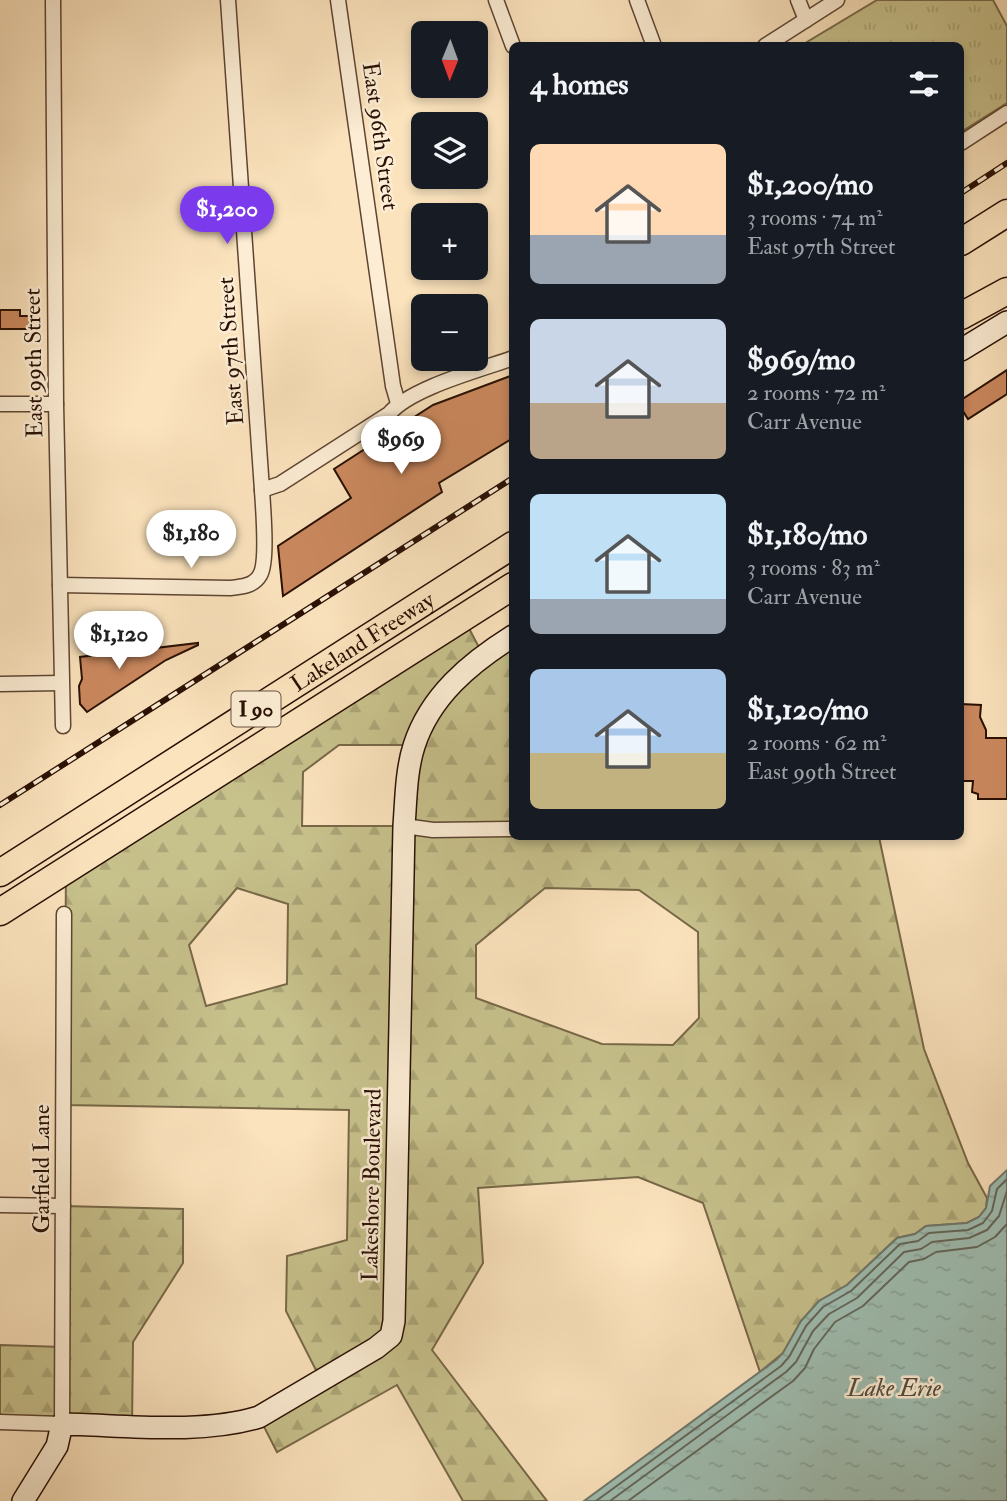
<!DOCTYPE html>
<html lang="en">
<head>
<meta charset="utf-8">
<style>
  :root { --surface:#171b24; --page:#20242c; --text:#f1f3f6; --muted:#9ea1a6; --accent:#7c3aed }
  body { margin:0; font-family:"IM FELL Double Pica",serif; background:var(--page); color:var(--text); height:100vh; display:flex; flex-direction:column; font-size:26px; white-space:nowrap }
  * { box-sizing:border-box; margin:0 }
  p { font-size:23px; color:var(--muted) }
  .icon { flex:none; width:38px; height:38px; fill:none; stroke:currentColor; stroke-width:2; stroke-linecap:round; stroke-linejoin:round }
  .map { position:relative; flex:1; overflow:hidden }
  .side { position:absolute; left:509px; top:42px; width:455px; height:798px; display:flex; flex-direction:column; background:var(--surface); border-radius:10px; box-shadow:0 4px 10px #0003 }
  .side>* { flex:none }
  .needle { width:46px; rotate:181deg }
  .buttons { position:absolute; left:411px; top:21px; display:grid; gap:14px }
  .buttons a { display:grid; place-items:center; width:77px; height:77px; border-radius:10px; background:var(--surface); box-shadow:0 4px 10px #0003; font-size:35px }
  .price { position:absolute; translate:-50% -60px; padding:0 16px; border-radius:24px; background:#fff; color:#222; font-size:23px; line-height:46px; filter:drop-shadow(0 2px 4px #0008) }
  .price::after { content:''; position:absolute; left:50%; top:42px; width:21px; height:16px; margin-left:-10px; background:inherit; clip-path:polygon(0 0,100% 0,50% 100%) }
  .price.on { background:var(--accent); color:#fff }
  ul { padding:0; list-style:none }
  li { display:flex; align-items:center; gap:21px; height:175px; padding:0 21px }
  li span { display:grid; place-items:center; flex:none; width:196px; height:140px; border-radius:10px; color:#555 }
  li>.icon { margin-inline-start:auto }
  span .icon { width:84px; height:84px; fill:#fffc; stroke-width:1 }
  li b { font-size:30px }
  h2 { display:flex; justify-content:space-between; align-items:center; height:84px; padding:0 21px; font-size:30px }
  .map>svg:first-child { display:block }
  .grass { fill:url(#grass-tufts); stroke:#786848; stroke-width:2 }
  .forest { fill:url(#forest-firs); stroke:#786848; stroke-width:2; fill-rule:evenodd }
  .water { fill:url(#water-ripples); stroke:#70786c; stroke-width:2 }
  .lines { fill:none; stroke-linecap:round; stroke-linejoin:round }
  .shore { stroke:#64675b; stroke-width:2 }
  .building { fill:#cb885e; stroke:#291004; stroke-width:2 }
  .street-casing { stroke:#5e4532; stroke-width:17 }
  .secondary-casing { stroke:#291004; stroke-width:24 }
  .highway-casing { stroke:#291004; stroke-width:29 }
  .street { stroke:#fcedd4; stroke-width:14 }
  .secondary { stroke:#fcedd4; stroke-width:21 }
  .highway { stroke:#fbe3bd; stroke-width:26 }
  .rail-casing { stroke:#291004; stroke-width:6 }
  .rail { stroke:#fcedd4; stroke-width:3.5; stroke-dasharray:10; stroke-linecap:butt }
  .labels { text-anchor:middle; stroke-width:5; stroke-linejoin:round; paint-order:stroke }
  .shield { fill:#fcedd4; stroke:#685242; stroke-width:2 }
  .shield-label { font-size:21px; font-weight:bold; fill:#291004 }
  .street-label { font-size:23px; fill:#291004; stroke:#fcedd4 }
  .water-label { font-size:24px; font-style:italic; fill:#524d41; stroke:#fcedd4 }
</style>
</head>
<body>
<div class="map">
<svg width="1007" height="1501" viewBox="0 0 1007 1501">
  <defs>
    <pattern id="grass-tufts" width="24" height="20" patternUnits="userSpaceOnUse" patternTransform="scale(1.75)"><rect width="24" height="20" fill="#c7c18c"/><path d="M3 7l-1-3M5 7V3M7 7l1-3M15 17l-1-3M17 17v-4M19 17l1-3" fill="none" stroke="#aba577"/></pattern>
    <pattern id="forest-firs" width="22" height="20" patternUnits="userSpaceOnUse" patternTransform="scale(1.75)"><rect width="22" height="20" fill="#c7c18c"/><path d="M5 1l3.5 6h-7zM16 11l3.5 6h-7z" fill="#aba577"/></pattern>
    <pattern id="water-ripples" width="26" height="14" patternUnits="userSpaceOnUse" patternTransform="scale(1.75)"><rect width="26" height="14" fill="#9fbeb2"/><path d="M2 4q2-2 4 0t4 0M15 11q2-2 4 0t4 0" fill="none" stroke="#89a297"/></pattern>
  </defs>
  <rect width="100%" height="100%" fill="#fbe3bd"/>
  <filter id="stains"><feTurbulence type="fractalNoise" baseFrequency=".00286" numOctaves="4"/><feColorMatrix values="0 0 0 0 .2 0 0 0 0 .09 0 0 0 0 .02 0 0 0 .5 -.17"/></filter>
  <radialGradient id="worn" r=".72"><stop offset=".6" stop-color="#630" stop-opacity="0"/><stop offset="1" stop-color="#630" stop-opacity=".3"/></radialGradient>
  <path class="grass" d="M877,0H993L1007,26V103L961,132V46L802,45Z"/>
  <g class="forest">
    <path d="M463,617L483,655L513,636V836L879,837L924,1049L968,1163L987,1198L986,1208L979,1217L967,1223L926,1226L915,1234L897,1238L847,1285L819,1301L801,1321L783,1353L760,1372L703,1203L638,1177L478,1188L483,1263L432,1350L547,1501H463L397,1385L277,1452L259,1417L321,1380L286,1311L287,1256L347,1240L349,1110L64,1105L66,870ZM339,745H414L404,826H302L303,772ZM237,888L288,904L287,984L206,1006L189,945ZM545,888L639,890L698,932L699,1018L673,1045L602,1044L476,998V945Z"/>
    <path d="M63,1206L183,1209V1263L133,1342L132,1425L0,1422V1345L62,1347Z"/>
  </g>
  <path class="water" d="M1007,1170V1501H584L776,1360L783,1353L801,1321L819,1301L847,1285L897,1238L915,1234L926,1226L967,1223L979,1217L986,1208L990,1186Z"/>
  <g class="lines">
    <g class="shore">
      <path d="M596,1501L781,1366L789,1357L806,1326L823,1307L851,1291L900,1244L918,1241L929,1233L968,1230L983,1223L992,1211L997,1189L1007,1179"/>
      <path d="M610,1501L786,1372L796,1362L813,1331L829,1314L857,1298L904,1252L921,1249L932,1242L969,1238L987,1230L999,1216L1007,1191"/>
      <path d="M628,1501L793,1381L805,1368L814,1349L835,1322L863,1306L909,1262L924,1259L936,1252L977,1247L995,1237L1007,1224"/>
    </g>
  </g>
  <g class="building">
    <path d="M0,310H20V316H29V329H0Z"/>
    <path d="M1007,370V394L968,419L961,408V400Z"/>
    <path d="M513,375V438L439,483L442,492L283,596L278,546L351,498L334,469L433,405Z"/>
    <path d="M198,643V645L166,660L87,712L80,704L79,686L82,679L80,657Z"/>
    <path d="M961,704L981,705L980,717L986,730V738H1007V799H978V794L972,792L973,781H961Z"/>
  </g>
  <g class="lines">
    <defs>
      <g id="street">
        <path d="M53,0L56,404L63,726"/>
        <path d="M338,0L393,386L398,403"/>
        <path d="M496,0L513,46"/>
        <path d="M637,0L654,46"/>
        <path d="M798,0L806,20"/>
        <path d="M765,46L837,0"/>
        <path d="M961,143L1007,113"/>
        <path d="M0,404H56"/>
        <path d="M262,490L280,484L389,414C410,388 480,370 513,358"/>
        <path d="M60,585L230,588C241,587 254,586 260,575C268,562 263,508 262,490L228,0"/>
        <path d="M0,684L61,683"/>
        <path d="M404,826L433,830L513,829"/>
        <path d="M0,1205L63,1206"/>
        <path d="M0,1422L62,1424L64,914"/>
      </g>
      <g id="secondary">
        <path d="M961,350L1007,322"/>
        <path d="M23,1501L57,1446L62,1424C123,1425 200,1435 259,1417L376,1348L391,1336L394,1321L404,826C406,800 406,771 414,746C430,696 470,663 513,636"/>
      </g>
      <g id="highway">
        <path d="M961,242L1007,213"/>
        <path d="M961,316L1007,291"/>
        <path id="s1" d="M0,873L513,545"/>
        <path d="M0,912L513,586"/>
      </g>
    </defs>
    <use href="#street" class="street-casing"/>
    <use href="#secondary" class="secondary-casing"/>
    <use href="#highway" class="highway-casing"/>
    <use href="#street" class="street"/>
    <use href="#secondary" class="secondary"/>
    <use href="#highway" class="highway"/>
    <defs>
      <g id="rail">
        <path d="M961,193L1007,163"/>
        <path d="M0,805L513,478"/>
      </g>
    </defs>
    <use href="#rail" class="rail-casing"/>
    <use href="#rail" class="rail"/>
  </g>
  <g class="labels">
    <rect class="shield" x="231.5" y="691.5" width="49" height="35" rx="5"/>
    <g class="shield-label">
      <text x="256" y="716">I 90</text>
    </g>
    <g class="street-label">
      <text transform="translate(381 136) rotate(82)" y="8">East 96th Street</text>
      <text transform="translate(230 351) rotate(-94)" y="8">East 97th Street</text>
      <text transform="translate(33 363) rotate(-91)" y="8">East 99th Street</text>
      <text dy="8" stroke="none"><textPath href="#s1" startOffset="430">Lakeland Freeway</textPath></text>
      <text transform="translate(41 1169) rotate(-90)" y="8">Garfield Lane</text>
      <text transform="translate(371 1185) rotate(-89)" y="8">Lakeshore Boulevard</text>
    </g>
    <g class="water-label">
      <text x="894" y="1396">Lake Erie</text>
    </g>
  </g>
  <rect width="100%" height="100%" filter="url(#stains)"/>
  <rect width="100%" height="100%" fill="url(#worn)"/>
</svg>
<div class="buttons">
<a><svg class="needle" viewBox="-14 -14 28 28"><path d="M0-13l5 13h-10z" fill="#e53935"/><path d="M0 13l5-13h-10z" fill="#9ea1a6"/></svg></a>
<a><svg class="icon" aria-label="layers" viewBox="0 0 24 24"><path d="M12 4l9 5-9 5-9-5zM3 14l9 5 9-5"/></svg></a>
<a>+</a>
<a>−</a>
</div>
<b class="price on" style="left:227px;top:246px">$1,200</b>
<b class="price" style="left:401px;top:476px">$969</b>
<b class="price" style="left:191px;top:570px">$1,180</b>
<b class="price" style="left:119px;top:671px">$1,120</b>
<section class="side">
<h2>4 homes<svg class="icon" aria-label="filters" viewBox="0 0 24 24"><path d="M4 7h16M4 17h16"/><circle cx="9" cy="7" r="2"/><circle cx="15" cy="17" r="2"/></svg></h2>
<ul>
<li><span style="background:linear-gradient(#ffd9b3 65%,#9aa5b1 0)"><svg class="icon" aria-label="home" viewBox="0 0 24 24"><path d="M3 11l9-7 9 7M6 9v11h12V9"/></svg></span><div><b>$1,200/mo</b><p>3 rooms · 74 m²</p><p>East 97th Street</p></div></li>
<li><span style="background:linear-gradient(#c9d6e8 60%,#b9a48a 0)"><svg class="icon" aria-label="home" viewBox="0 0 24 24"><path d="M3 11l9-7 9 7M6 9v11h12V9"/></svg></span><div><b>$969/mo</b><p>2 rooms · 72 m²</p><p>Carr Avenue</p></div></li>
<li><span style="background:linear-gradient(#bfe0f5 75%,#9aa5b1 0)"><svg class="icon" aria-label="home" viewBox="0 0 24 24"><path d="M3 11l9-7 9 7M6 9v11h12V9"/></svg></span><div><b>$1,180/mo</b><p>3 rooms · 83 m²</p><p>Carr Avenue</p></div></li>
<li><span style="background:linear-gradient(#a9c7e8 60%,#c2b280 0)"><svg class="icon" aria-label="home" viewBox="0 0 24 24"><path d="M3 11l9-7 9 7M6 9v11h12V9"/></svg></span><div><b>$1,120/mo</b><p>2 rooms · 62 m²</p><p>East 99th Street</p></div></li>
</ul>
</section>
</div>
</body>
</html>
